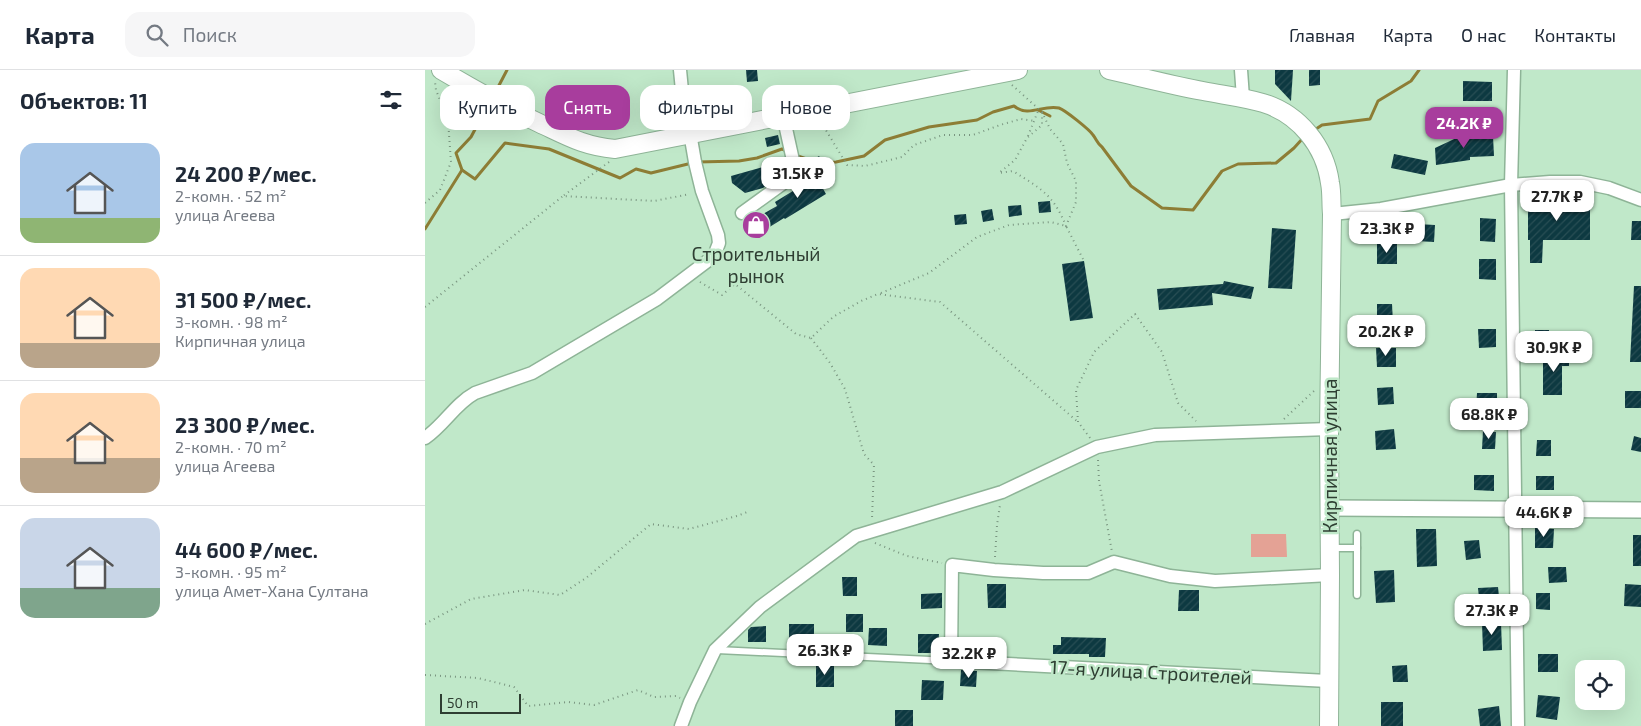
<!DOCTYPE html>
<html lang="ru">
<head>
<meta charset="utf-8">
<style>
  :root { --surface:#fff; --page:#f6f6f7; --text:#1f2937; --muted:#747a83; --line:#e0e1e3; --accent:#a83d9d }
  body { margin:0; font-family:"Exo 2",sans-serif; background:var(--page); color:var(--text); height:100vh; display:flex; flex-direction:column; font-size:19px; white-space:nowrap }
  * { box-sizing:border-box; margin:0 }
  p { font-size:16px; color:var(--muted) }
  .icon { flex:none; width:28px; height:28px; fill:none; stroke:currentColor; stroke-width:2; stroke-linecap:round; stroke-linejoin:round }
  .map { position:relative; flex:1; overflow:hidden }
  .side { display:flex; flex-direction:column; background:var(--surface); width:425px }
  .side>* { flex:none }
  .guide { position:absolute; left:15px; top:15px; width:475px; height:45px; display:flex; gap:10px }
  .controls { position:absolute; left:1150px; top:590px; display:grid; gap:10px }
  .controls a { display:grid; place-items:center; width:50px; height:50px; border-radius:10px; background:var(--surface); box-shadow:0 5px 20px #0002; font-size:25px }
  .scale { position:absolute; left:15px; bottom:12px; width:81px; box-sizing:border-box; padding-left:5px; border:2px solid #2e3e32; border-top:0; font-size:14px; line-height:18px; white-space:nowrap; color:#2e3e32; -webkit-text-stroke:4px #c0e8c9; paint-order:stroke }
  .price { position:absolute; translate:-50% -42px; padding:0 11px; border-radius:10px; background:#fff; color:#222; font-size:16px; line-height:32px; filter:drop-shadow(0 1px 2px #0008) }
  .price::after { content:''; position:absolute; left:50%; top:30px; width:15px; height:11px; margin-left:-8px; background:inherit; clip-path:polygon(0 0,100% 0,50% 100%) }
  .price.on { background:var(--accent); color:#fff }
  ul { padding:0; list-style:none }
  li { display:flex; align-items:center; gap:15px; height:125px; padding:0 20px }
  li+li { border-top:1px solid var(--line) }
  li span { display:grid; place-items:center; flex:none; width:140px; height:100px; border-radius:15px; color:#555 }
  li>.icon { margin-inline-start:auto }
  span .icon { width:60px; height:60px; fill:#fffc; stroke-width:1 }
  li b { font-size:21px }
  h2 { display:flex; justify-content:space-between; align-items:center; height:60px; padding:0 20px; font-size:21px }
  .chip { padding:0 18px; border-radius:15px; background:var(--surface); box-shadow:0 5px 20px #0002; font-size:18px; line-height:45px }
  .chip.on { background:var(--accent); color:#fff }
  header { display:flex; align-items:center; gap:30px; box-sizing:border-box; height:70px; padding:0 25px; background:var(--surface); border-bottom:1px solid var(--line) }
  header strong { font-size:24px }
  nav { display:flex; gap:28px; margin-inline-start:auto; font-size:18px }
  .search { width:350px; height:45px; background:var(--page); display:flex; align-items:center; gap:12px; box-sizing:border-box; padding:0 18px; border-radius:15px; color:var(--muted); font-size:19px }
  main { display:flex; flex:1; min-height:0 }
  .map>svg:first-child { display:block }
  .garden { fill:#e4a295 }
  .lines { fill:none; stroke-linecap:round; stroke-linejoin:round }
  .stream { stroke:#8d7d35; stroke-width:3 }
  .building { fill:url(#building-hatch) }
  .service-casing { stroke:#8eb497; stroke-width:9 }
  .minor-casing { stroke:#8eb497; stroke-width:15 }
  .tertiary-casing { stroke:#8eb497; stroke-width:18 }
  .secondary-casing { stroke:#8eb497; stroke-width:20 }
  .path { stroke:#7a9681; stroke-width:2; stroke-dasharray:1 4; stroke-linecap:butt }
  .service { stroke:#fff; stroke-width:6 }
  .minor { stroke:#fff; stroke-width:12 }
  .tertiary { stroke:#fff; stroke-width:15 }
  .secondary { stroke:#fff; stroke-width:18 }
  .labels { text-anchor:middle; stroke-width:5; stroke-linejoin:round; paint-order:stroke }
  .poi-label { font-size:19px; fill:#2e3e32; stroke:#c0e8c9 }
  .street-label { font-size:19px; fill:#2e3e32; stroke:#c0e8c9 }
</style>
</head>
<body>
<header>
<strong>Карта</strong>
<div class="search"><svg class="icon" aria-label="search" viewBox="0 0 24 24"><circle cx="10" cy="10" r="6"/><path d="M15 15l6 6"/></svg>Поиск</div>
<nav><a>Главная</a><a>Карта</a><a>О нас</a><a>Контакты</a></nav>
</header>
<main>
<section class="side">
<h2>Объектов: 11<svg class="icon" aria-label="filters" viewBox="0 0 24 24"><path d="M4 7h16M4 17h16"/><circle cx="9" cy="7" r="2"/><circle cx="15" cy="17" r="2"/></svg></h2>
<ul>
<li><span style="background:linear-gradient(#a9c7e8 75%,#8fb573 0)"><svg class="icon" aria-label="home" viewBox="0 0 24 24"><path d="M3 11l9-7 9 7M6 9v11h12V9"/></svg></span><div><b>24 200 ₽/мес.</b><p>2-комн. · 52 m²</p><p>улица Агеева</p></div></li>
<li><span style="background:linear-gradient(#ffd9b3 75%,#b9a48a 0)"><svg class="icon" aria-label="home" viewBox="0 0 24 24"><path d="M3 11l9-7 9 7M6 9v11h12V9"/></svg></span><div><b>31 500 ₽/мес.</b><p>3-комн. · 98 m²</p><p>Кирпичная улица</p></div></li>
<li><span style="background:linear-gradient(#ffd9b3 65%,#b9a48a 0)"><svg class="icon" aria-label="home" viewBox="0 0 24 24"><path d="M3 11l9-7 9 7M6 9v11h12V9"/></svg></span><div><b>23 300 ₽/мес.</b><p>2-комн. · 70 m²</p><p>улица Агеева</p></div></li>
<li><span style="background:linear-gradient(#c9d6e8 70%,#7fa58c 0)"><svg class="icon" aria-label="home" viewBox="0 0 24 24"><path d="M3 11l9-7 9 7M6 9v11h12V9"/></svg></span><div><b>44 600 ₽/мес.</b><p>3-комн. · 95 m²</p><p>улица Амет-Хана Султана</p></div></li>
</ul>
</section>
<div class="map">
<svg width="1216" height="656" viewBox="0 0 1216 656">
  <defs>
    <pattern id="building-hatch" width="6" height="6" patternUnits="userSpaceOnUse" patternTransform="scale(1.25)"><rect width="6" height="6" fill="#0d3941"/><path d="M-1 1l2-2M0 6l6-6M5 7l2-2" fill="none" stroke="#284e54"/></pattern>
  </defs>
  <rect width="100%" height="100%" fill="#c0e8c9"/>
  <path class="garden" d="M826,464H861L862,487H826Z"/>
  <g class="lines">
    <g class="stream">
      <path d="M70,23L82,0"/>
      <path d="M613,40L625,46"/>
      <path d="M888,61L897,55L945,49L953,31L986,11L994,0"/>
      <path d="M370,85L390,92"/>
      <path d="M273,92L314,91L332,88L357,79L362,81"/>
      <path d="M396,93L411,92L439,86L460,70L504,57L552,50L568,42L589,36C604,48 618,34 634,38C640,40 665,60 668,65C672,70 672,73 677,77L706,116L737,138L768,140L797,101L813,94L851,93L869,78L879,67"/>
      <path d="M37,100L50,109L80,73L124,79L195,108L211,99L226,103L267,93"/>
      <path d="M0,159L37,100L31,83L46,67L63,35"/>
    </g>
  </g>
  <g class="building">
    <path d="M321,0H332L333,11L322,12Z"/>
    <path d="M850,0H868L866,31L850,14Z"/>
    <path d="M884,0H895V15L884,16Z"/>
    <path d="M1038,11L1067,12V31H1038Z"/>
    <path d="M182,31L203,37L198,54L177,47Z"/>
    <path d="M1042,63V67L1068,66L1069,86L1045,87V90L1011,95L1010,78Z"/>
    <path d="M353,65L355,74L342,77L340,68Z"/>
    <path d="M969,84L1003,91L1000,105L966,98Z"/>
    <path d="M394,86L402,99L389,103L383,93Z"/>
    <path d="M338,97L341,106H344L346,112L338,118L320,123L307,113L306,106Z"/>
    <path d="M402,100L409,110L397,117L401,124L360,149L359,148L343,158L336,145L352,136L350,132Z"/>
    <path d="M1165,123V170H1118L1117,193H1105V170H1103V129H1143V126Z"/>
    <path d="M625,131L626,142L614,143L613,132Z"/>
    <path d="M596,135L597,145L584,147L583,136Z"/>
    <path d="M567,139L569,150L558,152L556,141Z"/>
    <path d="M541,144L542,154L530,155L529,145Z"/>
    <path d="M1055,148L1071,149L1070,172L1055,171Z"/>
    <path d="M1207,151H1216V170H1206Z"/>
    <path d="M992,154L1010,155L1009,172L991,171Z"/>
    <path d="M847,158L871,160L867,219L843,218Z"/>
    <rect x="952" y="174" width="20" height="20"/>
    <path d="M1054,189H1071V210L1054,209Z"/>
    <path d="M659,191L668,248L645,251L637,194Z"/>
    <path d="M799,211L829,217L826,229L787,223L788,235L734,240L732,219L798,214Z"/>
    <path d="M1209,216H1216V292H1205Z"/>
    <path d="M952,234H967L968,253H952Z"/>
    <path d="M1053,259H1071V277L1054,278Z"/>
    <path d="M1110,260H1124L1123,276H1110Z"/>
    <path d="M951,278H971V297H952Z"/>
    <path d="M1144,283V296H1137V325H1118V284Z"/>
    <path d="M968,317L969,334L953,335L952,318Z"/>
    <rect x="1200" y="321" width="16" height="17"/>
    <path d="M1052,323H1072V342L1051,341Z"/>
    <path d="M969,359L971,379L951,380L950,361Z"/>
    <path d="M1058,361L1071,362L1070,379H1057Z"/>
    <path d="M1209,366L1216,368V382L1206,380Z"/>
    <path d="M1112,370H1126V386H1111Z"/>
    <path d="M1049,405H1069V421L1049,420Z"/>
    <rect x="1111" y="406" width="18" height="14"/>
    <path d="M1110,458L1129,459L1128,478H1110Z"/>
    <path d="M991,459H1011L1012,496L992,497Z"/>
    <rect x="1208" y="465" width="8" height="31"/>
    <path d="M1054,470L1056,488L1041,490L1039,471Z"/>
    <path d="M1123,497H1141L1142,512L1124,513Z"/>
    <path d="M969,500L970,532L951,533L949,501Z"/>
    <path d="M417,507H432V526H418Z"/>
    <path d="M562,514H581V538H563Z"/>
    <path d="M1200,514L1216,515V537L1199,536Z"/>
    <path d="M1073,517L1075,536L1055,538L1053,518Z"/>
    <path d="M754,520H774V541H753Z"/>
    <path d="M517,523V538L496,539V524Z"/>
    <path d="M1111,523H1125V540L1111,539Z"/>
    <rect x="421" y="544" width="17" height="18"/>
    <path d="M1076,552L1077,580L1058,581L1057,553Z"/>
    <rect x="364" y="554" width="25" height="17"/>
    <path d="M341,556V572H323V560L326,557Z"/>
    <path d="M444,558H462V576L443,575Z"/>
    <path d="M493,564H514L513,583H493Z"/>
    <path d="M636,567L681,568L680,587H664V584H628V575H636Z"/>
    <rect x="1113" y="584" width="20" height="18"/>
    <path d="M982,595L983,612H968L967,596Z"/>
    <rect x="391" y="596" width="18" height="21"/>
    <path d="M536,600L552,601L551,617L535,616Z"/>
    <path d="M497,610L519,611L518,630H496Z"/>
    <path d="M1113,625L1135,627L1132,650L1111,647Z"/>
    <rect x="956" y="632" width="22" height="24"/>
    <path d="M1074,636L1076,656H1055L1053,639Z"/>
    <rect x="470" y="640" width="18" height="16"/>
  </g>
  <g class="lines">
    <defs>
      <g id="service">
        <path d="M932,464V525"/>
        <path d="M906,478H932"/>
        <path d="M292,580L526,591"/>
      </g>
      <g id="minor">
        <path d="M816,0L818,28"/>
        <path d="M1089,0L1086,115L1093,656"/>
        <path d="M317,143L371,104L358,45"/>
        <path d="M907,144L956,139L1086,115L1125,112H1155L1184,118L1216,130"/>
        <path d="M0,368C19,355 30,334 50,323L107,303L232,229L289,186L294,173L293,165L277,121L270,92L265,63L259,41L255,0"/>
        <path d="M903,611L526,591L527,495L569,500L618,503H663L689,492L745,506L790,511L905,505"/>
        <path d="M256,656L265,632L290,580L335,537L431,466L577,422L672,377L730,365L904,359"/>
      </g>
      <path id="tertiary" d="M905,438L1216,440"/>
      <g id="secondary">
        <path d="M16,0C48,19 80,37 114,53C142,66 158,76 190,79L593,0"/>
        <path d="M684,0C715,7 746,15 778,21C798,25 818,27 838,33C874,44 900,76 905,113C907,123 906,134 907,144L904,359L905,505L904,656"/>
      </g>
    </defs>
    <use href="#service" class="service-casing"/>
    <use href="#minor" class="minor-casing"/>
    <use href="#tertiary" class="tertiary-casing"/>
    <use href="#secondary" class="secondary-casing"/>
    <g class="path">
      <path d="M587,15L617,42L625,59L638,74L642,93L651,111V132L641,156C628,124 616,119 588,101L574,103L590,90L602,68L617,55V42"/>
      <path d="M396,52L422,95L440,96L477,87L489,75L518,65H548L575,55L596,49L610,51"/>
      <path d="M603,66L613,41"/>
      <path d="M184,92L138,126L229,131L265,124"/>
      <path d="M0,133L15,120L26,92L23,50L11,20L10,12"/>
      <path d="M275,212L297,225L310,214L371,264L386,268L408,247L436,231L453,224L515,232L653,352"/>
      <path d="M456,223L504,203L552,167L584,155L626,152L641,156L659,191"/>
      <path d="M0,237L138,126"/>
      <path d="M386,268L405,293L420,319L439,384L449,395L447,449"/>
      <path d="M859,349L890,320"/>
      <path d="M665,368L653,352L651,320L669,282L710,244L737,282L753,333L771,351"/>
      <path d="M673,390L674,411L687,482"/>
      <path d="M450,473L482,486L517,493"/>
      <path d="M570,487L572,455L575,435"/>
      <path d="M0,554L46,529L100,520L135,525L161,508L226,454L264,459L312,446L325,441"/>
      <path d="M0,605L53,608L89,617L103,636L143,632L169,635L213,620L229,627L251,626L255,628"/>
    </g>
    <use href="#service" class="service"/>
    <use href="#minor" class="minor"/>
    <use href="#tertiary" class="tertiary"/>
    <use href="#secondary" class="secondary"/>
  </g>
  <defs>
    <symbol id="shop-disc" viewBox="-11 -11 22 22"><circle r="9.5" fill="#a83d9d" stroke="#c0e8c9"/><path d="M-5-2.5h2.3a2.7 3.5 0 0 1 5.4 0H5L5.5 6h-11ZM-1.5-2.5h3a1.5 2.3 0 0 0-3 0Z" fill="#fff"/></symbol>
  </defs>
  <g fill-rule="evenodd">
    <use href="#shop-disc" x="315" y="139" width="32" height="32"/>
  </g>
  <g class="labels">
    <g class="poi-label">
      <text x="331" y="191">Строительный<tspan x="331" dy="22">рынок</tspan></text>
    </g>
    <g class="street-label">
      <text transform="translate(905 386) rotate(-90)" y="7">Кирпичная улица</text>
      <text transform="translate(726 602) rotate(3)" y="7">17-я улица Строителей</text>
    </g>
  </g>
</svg>
<div class="controls">
<a><svg class="icon" aria-label="locate" viewBox="0 0 24 24"><circle cx="12" cy="12" r="6"/><path d="M12 2v4M12 18v4M2 12h4M18 12h4"/></svg></a>
</div>
<div class="scale">50 m</div>
<b class="price on" style="left:1039px;top:79px">24.2K ₽</b>
<b class="price" style="left:373px;top:129px">31.5K ₽</b>
<b class="price" style="left:1132px;top:152px">27.7K ₽</b>
<b class="price" style="left:962px;top:184px">23.3K ₽</b>
<b class="price" style="left:961px;top:287px">20.2K ₽</b>
<b class="price" style="left:1129px;top:303px">30.9K ₽</b>
<b class="price" style="left:1064px;top:370px">68.8K ₽</b>
<b class="price" style="left:1119px;top:468px">44.6K ₽</b>
<b class="price" style="left:1067px;top:566px">27.3K ₽</b>
<b class="price" style="left:400px;top:606px">26.3K ₽</b>
<b class="price" style="left:544px;top:609px">32.2K ₽</b>
<div class="guide">
<a class="chip">Купить</a>
<a class="chip on">Снять</a>
<a class="chip">Фильтры</a>
<a class="chip">Новое</a>
</div>
</div>
</main>
</body>
</html>
